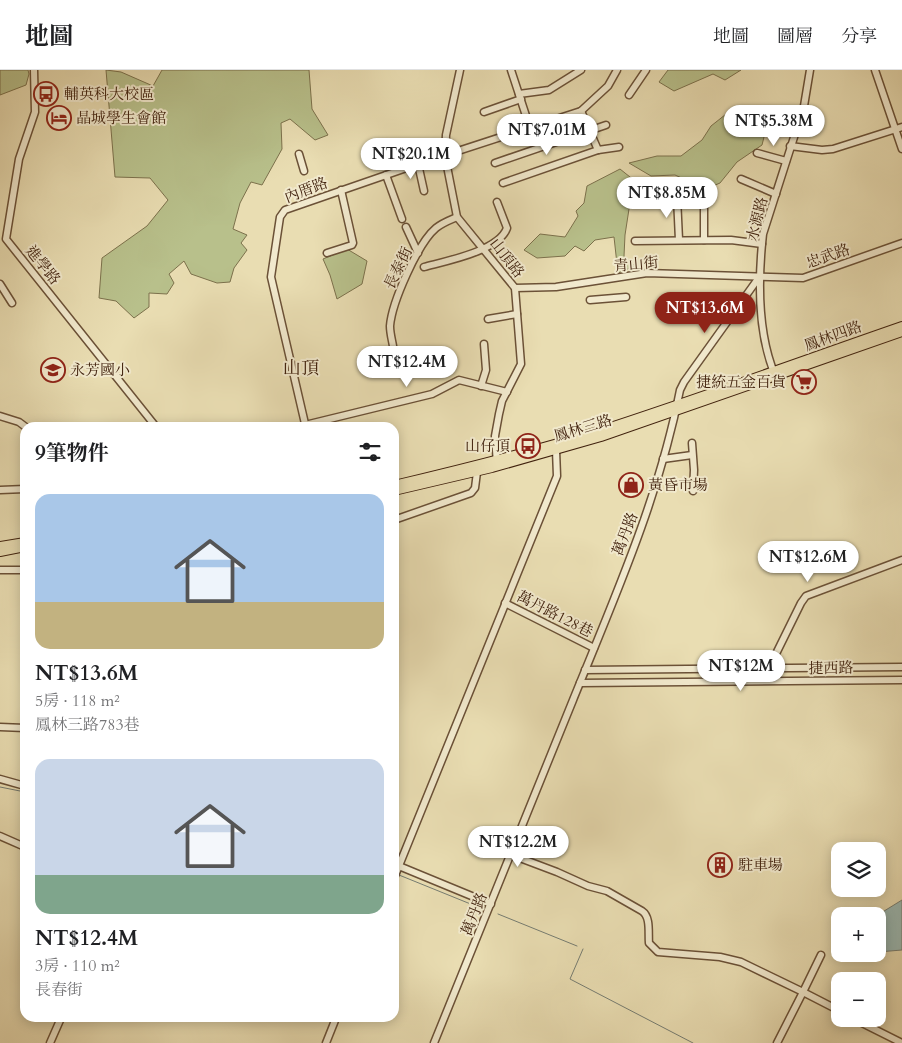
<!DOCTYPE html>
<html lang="zh-TW">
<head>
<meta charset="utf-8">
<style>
  :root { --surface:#fff; --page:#f6f6f6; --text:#202124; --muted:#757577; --line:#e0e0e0; --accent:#8f2418 }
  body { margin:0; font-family:Cardo,"Noto Serif TC",serif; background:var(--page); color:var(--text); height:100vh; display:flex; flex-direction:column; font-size:19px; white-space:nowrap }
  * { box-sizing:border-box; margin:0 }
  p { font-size:16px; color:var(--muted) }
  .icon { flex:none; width:28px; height:28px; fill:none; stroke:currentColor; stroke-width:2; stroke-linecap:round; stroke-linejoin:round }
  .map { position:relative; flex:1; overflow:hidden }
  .panel { position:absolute; left:20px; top:352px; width:379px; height:600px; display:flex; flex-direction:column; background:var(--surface); border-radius:15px; box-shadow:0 2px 12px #0003 }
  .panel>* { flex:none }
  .controls { position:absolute; left:831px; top:772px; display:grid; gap:10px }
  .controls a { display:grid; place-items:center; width:55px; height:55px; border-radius:10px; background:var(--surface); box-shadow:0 2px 12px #0003; font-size:25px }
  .price { position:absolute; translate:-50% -42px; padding:0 11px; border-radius:18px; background:#fff; color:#222; font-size:16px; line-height:32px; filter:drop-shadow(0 1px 2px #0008) }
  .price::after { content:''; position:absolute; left:50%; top:30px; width:15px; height:11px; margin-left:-8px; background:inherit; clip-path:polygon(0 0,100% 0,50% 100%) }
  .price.active { background:var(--accent); color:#fff }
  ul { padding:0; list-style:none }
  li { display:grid; align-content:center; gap:10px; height:265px; padding:0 15px }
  li span { display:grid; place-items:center; height:155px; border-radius:15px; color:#555 }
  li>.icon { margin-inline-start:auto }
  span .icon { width:90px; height:90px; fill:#fffc; stroke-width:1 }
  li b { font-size:21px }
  h2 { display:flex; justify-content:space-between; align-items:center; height:60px; padding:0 15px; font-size:21px }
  header { display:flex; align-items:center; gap:30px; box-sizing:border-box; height:70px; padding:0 25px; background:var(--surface); border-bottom:1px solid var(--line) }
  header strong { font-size:24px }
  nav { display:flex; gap:28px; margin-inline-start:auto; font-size:18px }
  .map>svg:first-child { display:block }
  .green { fill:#b8c08b; stroke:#7c714c }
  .water { fill:#9abab5; stroke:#767d72 }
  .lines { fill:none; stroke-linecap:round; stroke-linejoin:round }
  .stream { stroke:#767d72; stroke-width:1 }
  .minor-casing { stroke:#6b5137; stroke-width:9 }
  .major-casing { stroke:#41220e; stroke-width:10 }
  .minor { stroke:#f1e9cd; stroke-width:6 }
  .major { stroke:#e9ddb2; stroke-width:8 }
  .labels { text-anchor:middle; stroke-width:4; stroke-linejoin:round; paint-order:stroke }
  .poi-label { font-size:15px; fill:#41220e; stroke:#f1e9cd; text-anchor:start }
  .street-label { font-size:15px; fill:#41220e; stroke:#f1e9cd }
  .quarter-label { font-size:18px; fill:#41220e; stroke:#f1e9cd }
</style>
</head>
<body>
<header>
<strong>地圖</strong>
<nav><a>地圖</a><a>圖層</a><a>分享</a></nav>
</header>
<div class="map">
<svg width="902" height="973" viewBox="0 0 902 973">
  <rect width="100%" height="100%" fill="#e9ddb2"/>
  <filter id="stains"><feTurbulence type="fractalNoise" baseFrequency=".004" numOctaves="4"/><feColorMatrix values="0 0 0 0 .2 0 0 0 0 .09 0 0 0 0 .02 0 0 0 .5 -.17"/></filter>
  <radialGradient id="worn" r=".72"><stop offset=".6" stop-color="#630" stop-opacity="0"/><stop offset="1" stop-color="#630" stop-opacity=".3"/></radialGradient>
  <g class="green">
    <path d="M0,0H28L29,4L26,15L0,25Z"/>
    <path d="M106,0L121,2L153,16L162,0H309L312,39L328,65L315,70L290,49L281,53L282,79L262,115L251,112L240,133L233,159L247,165L241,173L247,180L234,198L230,212L217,213L191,204L184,191L169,204L174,213L167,224L149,223V237L134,248L116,231L99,228L102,188L147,156L168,130L150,108L115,107Z"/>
    <path d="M668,0H741L725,10L713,4L674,21L659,12Z"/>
    <path d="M735,37L755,42L765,63L762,75L737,92L720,113L706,119L675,105L651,106L629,93L657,86H681L702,70L711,56Z"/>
    <path d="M620,99L645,119L629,139L625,165L624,186L635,196L618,203L614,167L595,170L584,181L575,176L565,186L537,188L524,180L540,164L565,167L578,146L576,141L584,133L587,116Z"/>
    <path d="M347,179L367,191L362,214L337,229L330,205L323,189Z"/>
  </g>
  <path class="water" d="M902,830V880L878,882L876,846Z"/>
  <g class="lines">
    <g class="stream">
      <path d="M0,717L25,722"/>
      <path d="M399,805L478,837"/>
      <path d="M498,844L577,876"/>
      <path d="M583,879L570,909L693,973"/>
    </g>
    <defs>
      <g id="minor">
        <path d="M34,0L35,42L19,89L6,169L157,358"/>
        <path d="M460,0L446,65L445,86L457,147L515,218L521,294L502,331L499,344L495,366L497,394"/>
        <path d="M511,0L530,58"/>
        <path d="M875,0L902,79"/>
        <path d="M519,24L549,20L581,0"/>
        <path d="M629,25L646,0"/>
        <path d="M581,41L598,80"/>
        <path d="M484,42L521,29"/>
        <path d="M790,76L822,80L833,79L902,57"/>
        <path d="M757,83L786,91"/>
        <path d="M299,84L304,101"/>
        <path d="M495,93L606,55"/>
        <path d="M418,94L424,121"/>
        <path d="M386,105L402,149"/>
        <path d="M741,109L776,124"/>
        <path d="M503,113L598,80L619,77"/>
        <path d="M704,126V170"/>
        <path d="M677,127L679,170"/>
        <path d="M406,157L418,183"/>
        <path d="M635,171L731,170L762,174"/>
        <path d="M327,183L352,175L353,173L341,120"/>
        <path d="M424,197C446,191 499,181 507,158L497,132"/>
        <path d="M0,214L12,233"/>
        <path d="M515,218L556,217L647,203L803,208L902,173"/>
        <path d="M590,230L626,227"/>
        <path d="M488,249L517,244"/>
        <path d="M393,276C392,270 390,263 390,256C392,232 418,173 436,158C442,153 450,150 457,147"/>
        <path d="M775,305C757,262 758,209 763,164L804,36L810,0"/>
        <path d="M481,316L486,300L484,274"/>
        <path d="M0,346L19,352L27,358"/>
        <path d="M305,355L432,324L459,310L507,322"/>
        <path d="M306,358L271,207L280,147L285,140L418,94L581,41L608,16L617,0"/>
        <path d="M692,373L694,400L693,421"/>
        <path d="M663,389L692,385"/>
        <path d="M0,420L25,419"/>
        <path d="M394,450L471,423L475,418L477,402"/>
        <path d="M0,500H25"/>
        <path d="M505,533L594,578"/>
        <path d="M769,598L801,533L806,526L902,490"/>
        <path d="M585,600L902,597"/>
        <path d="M580,613L902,610"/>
        <path d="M0,657L25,658"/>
        <path d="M0,709L25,716"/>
        <path d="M0,766L25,777"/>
        <path d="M512,785L557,802L588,816L607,821L642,841C651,847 648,863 649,873L658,882L720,887L741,892L803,922L821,885"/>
        <path d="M394,794L491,834"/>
        <path d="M394,808L557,406L556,380"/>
        <path d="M854,949L902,973"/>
        <path d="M50,973L61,948"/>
        <path d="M326,973L336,948"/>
        <path d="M434,973C481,859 526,744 573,630C614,529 659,428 680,320L684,312L760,206"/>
        <path d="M777,973L803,922L840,941"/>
      </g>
      <g id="major">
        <path d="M394,415C462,399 531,382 598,361C700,328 801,291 902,256"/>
        <path d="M394,421L492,398L601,367L902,262"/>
        <path d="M0,476L25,472"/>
        <path d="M0,482L25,477"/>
      </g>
    </defs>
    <use href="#minor" class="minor-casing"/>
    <use href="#major" class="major-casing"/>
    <use href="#minor" class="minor"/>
    <use href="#major" class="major"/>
  </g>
  <defs>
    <symbol id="bus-ring" viewBox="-11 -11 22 22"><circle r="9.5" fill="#f1e9cd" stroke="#8f2418" stroke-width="1.5"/><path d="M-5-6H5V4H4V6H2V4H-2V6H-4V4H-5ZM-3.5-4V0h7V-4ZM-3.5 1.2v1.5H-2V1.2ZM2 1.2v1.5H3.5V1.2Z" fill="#8f2418"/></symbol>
    <symbol id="hotel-ring" viewBox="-11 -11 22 22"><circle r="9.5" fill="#f1e9cd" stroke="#8f2418" stroke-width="1.5"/><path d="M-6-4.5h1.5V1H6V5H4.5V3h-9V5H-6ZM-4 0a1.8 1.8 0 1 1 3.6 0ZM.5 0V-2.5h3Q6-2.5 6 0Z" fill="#8f2418"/></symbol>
    <symbol id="school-ring" viewBox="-11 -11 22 22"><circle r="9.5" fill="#f1e9cd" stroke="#8f2418" stroke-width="1.5"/><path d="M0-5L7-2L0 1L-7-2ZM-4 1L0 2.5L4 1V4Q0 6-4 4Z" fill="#8f2418"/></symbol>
    <symbol id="supermarket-ring" viewBox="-11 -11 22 22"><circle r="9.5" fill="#f1e9cd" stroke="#8f2418" stroke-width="1.5"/><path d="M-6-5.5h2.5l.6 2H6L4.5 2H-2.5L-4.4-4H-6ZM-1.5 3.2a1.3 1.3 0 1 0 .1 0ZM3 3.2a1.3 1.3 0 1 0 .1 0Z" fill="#8f2418"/></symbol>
    <symbol id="shop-ring" viewBox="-11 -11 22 22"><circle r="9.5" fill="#f1e9cd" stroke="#8f2418" stroke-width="1.5"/><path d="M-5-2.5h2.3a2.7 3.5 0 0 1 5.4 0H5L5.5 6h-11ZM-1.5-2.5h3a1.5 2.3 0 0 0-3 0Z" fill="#8f2418"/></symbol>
    <symbol id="building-ring" viewBox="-11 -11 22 22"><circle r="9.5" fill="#f1e9cd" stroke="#8f2418" stroke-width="1.5"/><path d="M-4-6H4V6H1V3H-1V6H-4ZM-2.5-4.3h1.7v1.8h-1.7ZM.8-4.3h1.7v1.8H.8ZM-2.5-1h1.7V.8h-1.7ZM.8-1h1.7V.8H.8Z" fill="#8f2418"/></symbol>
  </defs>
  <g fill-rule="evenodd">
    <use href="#bus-ring" x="32" y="10" width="28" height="28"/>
    <use href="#hotel-ring" x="45" y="34" width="28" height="28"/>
    <use href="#school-ring" x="39" y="286" width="28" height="28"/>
    <use href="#supermarket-ring" x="790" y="298" width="28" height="28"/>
    <use href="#bus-ring" x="514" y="362" width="28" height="28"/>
    <use href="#shop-ring" x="617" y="401" width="28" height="28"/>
    <use href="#building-ring" x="706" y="781" width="28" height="28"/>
  </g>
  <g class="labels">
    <g class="poi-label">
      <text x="64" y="29">輔英科大校區</text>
      <text x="76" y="53">晶城學生會館</text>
      <text x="70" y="305">永芳國小</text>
      <text x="786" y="317" text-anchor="end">捷統五金百貨</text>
      <text x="510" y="381" text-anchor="end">山仔頂</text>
      <text x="648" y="420">黃昏市場</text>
      <text x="738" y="800">駐車場</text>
    </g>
    <g class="street-label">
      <text transform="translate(306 120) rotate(-21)" y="5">內厝路</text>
      <text transform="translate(757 149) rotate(-76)" y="5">水源路</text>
      <text transform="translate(828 186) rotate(-19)" y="5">忠武路</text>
      <text transform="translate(507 188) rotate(52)" y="5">山頂路</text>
      <text transform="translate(636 194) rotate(-5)" y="5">青山街</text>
      <text transform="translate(43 195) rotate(51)" y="5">進學路</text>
      <text transform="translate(398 198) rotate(-64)" y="5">長泰街</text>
      <text transform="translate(833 266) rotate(-20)" y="5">鳳林四路</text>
      <text transform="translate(583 358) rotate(-17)" y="5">鳳林三路</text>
      <text transform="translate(625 464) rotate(-69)" y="5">萬丹路</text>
      <text transform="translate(555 544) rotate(27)" y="5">萬丹路128巷</text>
      <text transform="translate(831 598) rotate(-1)" y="5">捷西路</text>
      <text transform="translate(474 844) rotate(-68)" y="5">萬丹路</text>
    </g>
    <g class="quarter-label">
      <text x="301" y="304">山頂</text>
    </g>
  </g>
  <rect width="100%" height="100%" filter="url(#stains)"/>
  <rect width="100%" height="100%" fill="url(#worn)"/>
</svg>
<div class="controls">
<a><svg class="icon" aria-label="layers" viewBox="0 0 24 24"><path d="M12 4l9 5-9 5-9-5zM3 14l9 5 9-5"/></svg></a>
<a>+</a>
<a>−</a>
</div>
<b class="price" style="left:774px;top:77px">NT$5.38M</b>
<b class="price" style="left:547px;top:86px">NT$7.01M</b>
<b class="price" style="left:411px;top:110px">NT$20.1M</b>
<b class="price" style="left:667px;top:149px">NT$8.85M</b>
<b class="price active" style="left:705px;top:264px">NT$13.6M</b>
<b class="price" style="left:407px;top:318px">NT$12.4M</b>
<b class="price" style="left:808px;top:513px">NT$12.6M</b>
<b class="price" style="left:741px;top:622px">NT$12M</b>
<b class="price" style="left:518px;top:798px">NT$12.2M</b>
<section class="panel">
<h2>9筆物件<svg class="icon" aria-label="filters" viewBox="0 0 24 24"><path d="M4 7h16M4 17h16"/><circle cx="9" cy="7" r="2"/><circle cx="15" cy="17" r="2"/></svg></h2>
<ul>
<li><span style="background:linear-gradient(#a9c7e8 70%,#c2b280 0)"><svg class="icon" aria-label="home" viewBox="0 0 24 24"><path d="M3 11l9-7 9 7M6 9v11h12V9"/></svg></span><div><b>NT$13.6M</b><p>5房 · 118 m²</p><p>鳳林三路783巷</p></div></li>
<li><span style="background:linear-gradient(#c9d6e8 75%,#7fa58c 0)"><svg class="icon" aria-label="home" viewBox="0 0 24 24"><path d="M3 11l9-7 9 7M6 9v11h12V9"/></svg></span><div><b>NT$12.4M</b><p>3房 · 110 m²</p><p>長春街</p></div></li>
</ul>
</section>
</div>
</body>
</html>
